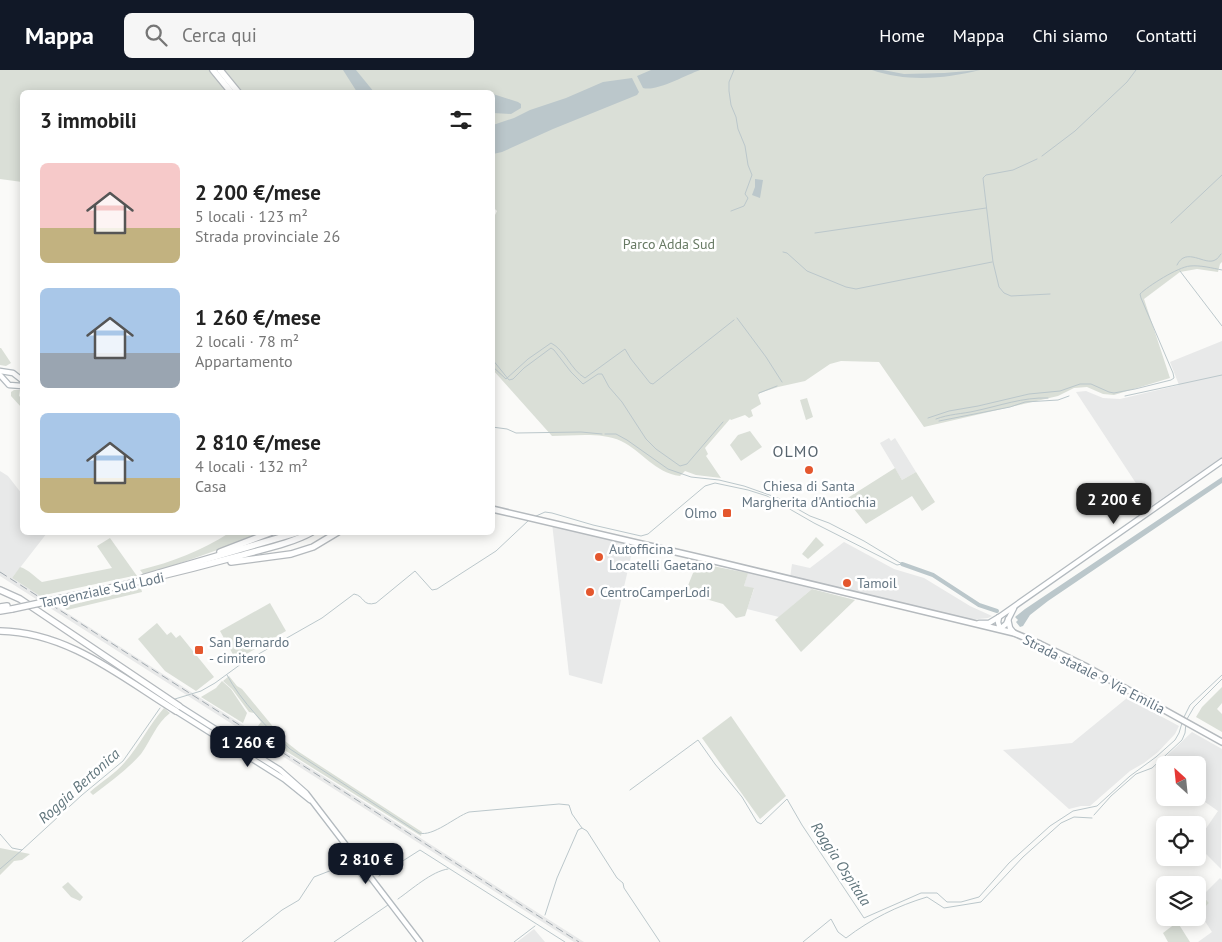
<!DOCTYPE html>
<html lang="it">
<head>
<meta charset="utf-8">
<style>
  :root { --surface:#fff; --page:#f6f6f6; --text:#222; --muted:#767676; --accent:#111827 }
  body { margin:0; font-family:"PT Sans",sans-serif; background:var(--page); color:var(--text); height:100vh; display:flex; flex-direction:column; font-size:19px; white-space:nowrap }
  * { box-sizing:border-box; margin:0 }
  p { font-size:16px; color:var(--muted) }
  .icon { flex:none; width:28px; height:28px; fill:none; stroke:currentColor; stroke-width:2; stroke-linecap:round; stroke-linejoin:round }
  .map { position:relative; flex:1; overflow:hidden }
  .details { position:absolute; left:20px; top:20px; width:475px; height:445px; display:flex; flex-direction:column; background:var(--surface); border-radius:8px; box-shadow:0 2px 12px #0003 }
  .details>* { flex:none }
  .needle { width:32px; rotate:333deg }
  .controls { position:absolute; left:1156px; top:686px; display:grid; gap:10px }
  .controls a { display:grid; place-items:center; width:50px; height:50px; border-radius:8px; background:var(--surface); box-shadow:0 2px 12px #0003; font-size:25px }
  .price { position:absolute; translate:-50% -42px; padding:0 11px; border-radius:10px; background:var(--accent); color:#fff; font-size:16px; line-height:32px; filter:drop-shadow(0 1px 2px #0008) }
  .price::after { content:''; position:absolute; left:50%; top:30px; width:15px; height:11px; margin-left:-8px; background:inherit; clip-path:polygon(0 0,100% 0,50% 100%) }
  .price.active { background:#222; color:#fff }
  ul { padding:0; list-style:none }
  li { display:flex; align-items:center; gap:15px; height:125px; padding:0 20px }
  li span { display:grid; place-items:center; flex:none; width:140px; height:100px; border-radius:8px; color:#555 }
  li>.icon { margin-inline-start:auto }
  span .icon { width:60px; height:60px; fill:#fffc; stroke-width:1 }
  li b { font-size:21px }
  h2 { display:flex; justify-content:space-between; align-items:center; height:60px; padding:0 20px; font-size:21px }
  header { display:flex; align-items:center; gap:30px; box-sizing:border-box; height:70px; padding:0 25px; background:var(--accent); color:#fff }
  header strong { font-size:24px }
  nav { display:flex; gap:28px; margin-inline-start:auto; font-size:18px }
  .search { width:350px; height:45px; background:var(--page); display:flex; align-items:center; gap:12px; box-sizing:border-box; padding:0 18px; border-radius:8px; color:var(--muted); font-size:19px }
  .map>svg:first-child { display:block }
  .built { fill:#e8e9e9 }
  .green { fill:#dadfd7 }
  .water { fill:#bbc7cb }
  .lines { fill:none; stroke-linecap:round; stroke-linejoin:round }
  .stream { stroke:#bbc7cb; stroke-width:1 }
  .canal { stroke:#bbc7cb; stroke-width:4 }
  .secondary-casing { stroke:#b3babf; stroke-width:7 }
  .primary-casing { stroke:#b5babe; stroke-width:8 }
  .highway-casing { stroke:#b4b9bd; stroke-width:8 }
  .secondary { stroke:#fff; stroke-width:4.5 }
  .primary { stroke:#fff; stroke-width:5 }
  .highway { stroke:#fff; stroke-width:5.5 }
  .rail { stroke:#a2aab0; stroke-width:1; stroke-dasharray:8 4; stroke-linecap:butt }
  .highway-bridge-casing { stroke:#b4b9bd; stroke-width:8; stroke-linecap:butt }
  .highway-bridge { stroke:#fff; stroke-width:5.5 }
  .poi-dot { fill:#e4572e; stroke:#fff; stroke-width:2 }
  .labels { text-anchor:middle; stroke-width:5; stroke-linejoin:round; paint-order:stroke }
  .park-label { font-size:14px; fill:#687a64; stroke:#fff }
  .poi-label { font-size:14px; fill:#657683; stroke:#fff; text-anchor:start }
  .street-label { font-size:14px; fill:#657683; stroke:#fff }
  .water-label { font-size:15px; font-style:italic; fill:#60757c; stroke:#fff }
  .quarter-label { font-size:16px; letter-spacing:1px; fill:#57646e; stroke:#fff }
</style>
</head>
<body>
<header>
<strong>Mappa</strong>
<div class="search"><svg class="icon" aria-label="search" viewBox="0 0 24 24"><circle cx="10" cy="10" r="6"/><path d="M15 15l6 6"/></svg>Cerca qui</div>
<nav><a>Home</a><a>Mappa</a><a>Chi siamo</a><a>Contatti</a></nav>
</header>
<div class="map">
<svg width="1222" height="872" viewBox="0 0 1222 872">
  <rect width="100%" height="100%" fill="#fafaf8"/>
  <g class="built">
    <path d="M1222,271V387L1151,436L1076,322L1086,321L1103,328L1120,329L1179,315L1170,292Z"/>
    <path d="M889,368L891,371L895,368L916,402L902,410L881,375L880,373Z"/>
    <path d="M0,401L8,406L22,424V462L47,463L12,508L584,872H574L0,506Z"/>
    <path d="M552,453L634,473L602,614L569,605Z"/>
    <path d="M844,472L894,499L924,508L970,536L992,546L988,548L969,550L866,524L790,508L792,494L810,498Z"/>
    <path d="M748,501L812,517V519L779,547L747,539L754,519L744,516Z"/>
    <path d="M1127,628L1179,656L1175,664L1158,682L1144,693L1130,701L1090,736H1081L1069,739L1003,680L1072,673Z"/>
    <path d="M1192,662L1222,679L1221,799L1198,776V770L1218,741L1198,727V695H1165V704L1155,697Z"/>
    <path d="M1220,808L1222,810V872H1198L1212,862L1199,842L1209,833L1203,825Z"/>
    <path d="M534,859L545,872H517Z"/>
  </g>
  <g class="green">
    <path d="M0,0H1222V192L1220,194L1218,202L1197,199L1180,202L1144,229L1170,308L1114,325L1103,324L1087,317L1074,318L1058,326L924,357L879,292L841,291L830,294L805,311L778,317L760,323L758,325L761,334L751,340L753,346L749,348L745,345L731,350L730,349L705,378L708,384L706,386L721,408L696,405L685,401L680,406C655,403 642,381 621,371C601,362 574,366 552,366L493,300L492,151L497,141L492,136V22H22V112L0,109Z"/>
    <path d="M0,278H1L11,293L6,296L0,295Z"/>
    <path d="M14,320H20L19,326L22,328L21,337L11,326V322Z"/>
    <path d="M807,328L813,347L806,350L800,330Z"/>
    <path d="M750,361L762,377L741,391L730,375L738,365Z"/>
    <path d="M895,398L902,410L916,402L935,432L922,441L912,426L866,454L846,429Z"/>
    <path d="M229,463H265L161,500L144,505L140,500C172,492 201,481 229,463Z"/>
    <path d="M816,467L824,475L808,489L802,484Z"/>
    <path d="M110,468L137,506H133L40,526L12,508L20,497C28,499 36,508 42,512L112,498L97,476Z"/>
    <path d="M697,493L748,503L744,516L754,518L745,546L736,548L723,534L685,523Z"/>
    <path d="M141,518L142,522L67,540L63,537Z"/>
    <path d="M812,519L855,530L801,582L775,550Z"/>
    <path d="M270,533L286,561L236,590L220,561Z"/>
    <path d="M157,553L167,565L171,562L176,568L180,565L214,607L196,621L165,601L138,569Z"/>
    <path d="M229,606L237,616L242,619L275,659L286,661L281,665L285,671L299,682L422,762L421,766L254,661L261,652L254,643L249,642L232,619L223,611Z"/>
    <path d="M222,611L231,619L247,643L243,653L201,627L216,618Z"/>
    <path d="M1222,617V633L1217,639L1222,644V662L1196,647L1202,637Z"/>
    <path d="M164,638L170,643C156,654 151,670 141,684C127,700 110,712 93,725L90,722C101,712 116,703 125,692C140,675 149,655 164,638Z"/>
    <path d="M731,646L786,726L760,749L702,668Z"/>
    <path d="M0,778L30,784L22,790L14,791L0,805Z"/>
    <path d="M68,812L83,827L80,831L71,827L62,817Z"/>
    <path d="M1204,827L1209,833L1198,844V833Z"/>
    <path d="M1176,853H1178L1190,872H1168L1163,863Z"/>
  </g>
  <g class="water">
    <path d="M343,0H356L374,22H357Z"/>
    <path d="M651,0H700C686,5 656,22 643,18L637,6Z"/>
    <path d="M872,0H883L904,4L944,3L980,0C945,9 906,12 872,0Z"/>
    <path d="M632,8L639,22L637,25L553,59L502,82L493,84V55L514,48L530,40L566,28L603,12Z"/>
    <path d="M493,24L518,32L521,34V38L511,44L493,43Z"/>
    <path d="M755,109L763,110L760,128L752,125L755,117Z"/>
    <path d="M1222,407V413L1048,531L1030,545L1023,556L1020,557L1016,552L1018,550L1015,547L1025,539Z"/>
  </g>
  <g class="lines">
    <g class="stream">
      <path d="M1042,86L1075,61L1127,12L1136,0"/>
      <path d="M1037,89L1013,100L986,105L983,108L993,192L999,217L1004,223L1011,226L1050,224"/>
      <path d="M731,141L744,136L748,128L745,124L752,105L748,95L745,76L738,59L736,47L731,35L729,21V12L734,0"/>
      <path d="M1171,153L1222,105"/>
      <path d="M815,163L986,138"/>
      <path d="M783,182L787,183L807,201L846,217L856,219L992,192"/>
      <path d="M1177,195C1186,176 1205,196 1215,190C1218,189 1219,186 1221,184"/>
      <path d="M1180,201L1222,256"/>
      <path d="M737,248L766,287L782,312"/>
      <path d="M492,289L509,310L513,309L524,298L551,278L554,280L571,302L583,314L598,304H602L609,317L622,332L646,369L656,379L680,396L687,394L723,352"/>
      <path d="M492,296L506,309L528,289L551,273C565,280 571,300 585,308L625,279L631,289L650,313L653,314L734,250"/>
      <path d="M759,323L777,316"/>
      <path d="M1125,326L1222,305"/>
      <path d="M928,348L949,341L978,336L1029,324L1060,321L1080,314H1091L1109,322L1114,323L1135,319L1171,310L1174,308L1173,303L1141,228L1140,224C1148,216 1178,197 1190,196C1200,195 1212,198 1222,200"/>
      <path d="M936,349C949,344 962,344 975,341C999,336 1023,327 1048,328"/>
      <path d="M939,351L1010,337L1025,332L1058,330L1069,326"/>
      <path d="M492,357L507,359L516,363L581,362L602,364"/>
      <path d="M605,364H616L627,370L668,399L691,407L719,410L744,416L778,428L810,446L829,453L864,471L902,494"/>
      <path d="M534,447L545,442L552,443L593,455L641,466L648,464L705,416L715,413L748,420L767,426L814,453L897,495L902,494"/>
      <path d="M227,605C240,630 269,660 290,679L419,763C433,767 455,747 469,742L559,734L569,735L572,744L582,758"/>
      <path d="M175,629L201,621L215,613L241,594L322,548L354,524C365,526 362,537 376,533L415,501L432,520L437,519L496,481L529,450"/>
      <path d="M1183,649L1190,635L1222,605"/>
      <path d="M1187,649L1194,637L1222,609"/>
      <path d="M630,720L698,670L715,694L742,727L757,752L761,754L787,729L802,755L864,848L921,823H937L947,832H961L979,827L1009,793L1050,756L1073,741L1097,736L1130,706L1156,687L1175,670L1179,663L1182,653"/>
      <path d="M1094,745L1111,726L1136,704L1152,698L1182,670L1185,663L1186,653"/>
      <path d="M0,764L12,778L22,780L82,725L123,691L160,638"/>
      <path d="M0,799L22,780"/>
      <path d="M379,806L420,780L565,872"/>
      <path d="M398,829C411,820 432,801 448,799"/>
      <path d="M545,845L557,808L578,760L582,758L587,761L617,808L623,813L624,818L660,872"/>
      <path d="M242,872L282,840L299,830L314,807L332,800L345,793H349L364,812L371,810"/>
      <path d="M334,872L388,835"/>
      <path d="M514,872L535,856"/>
      <path d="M803,872L831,849L838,862L846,868C871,849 897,836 927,827L944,838L981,832L1023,787L1061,753L1074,747L1092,748"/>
    </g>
    <path class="canal" d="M902,494L933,505L979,535L997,541"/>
    <defs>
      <g id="secondary">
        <path d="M0,301L13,303L22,310"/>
        <path d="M0,305L9,315L22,316"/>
        <path d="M999,547L998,552L1000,559L1006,554L1014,538"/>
        <path d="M1008,549L1010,558L1014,563"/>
        <path d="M979,553H989L999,547L1222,391"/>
        <path d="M179,636L280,700L306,723L420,872"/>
        <path d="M176,641L284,709L310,730"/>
      </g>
      <path id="primary" d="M492,439L710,490L1014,563L1040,574L1085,596L1222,672"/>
      <g id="highway">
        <path d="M213,0L231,22"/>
        <path d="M220,0L238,22"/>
        <path d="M220,482L272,462"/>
        <path d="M231,492L291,484L313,477L338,462"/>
        <path d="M142,508L299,462"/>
        <path d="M0,520L20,529L179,636"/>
        <path d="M63,528C122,516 180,502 239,486C263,479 290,474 312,462"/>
        <path d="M0,537L7,536"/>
        <path d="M0,541L12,539"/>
        <path d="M0,561C68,562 121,607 176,641"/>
      </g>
    </defs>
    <use href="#secondary" class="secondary-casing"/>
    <use href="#primary" class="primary-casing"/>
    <use href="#highway" class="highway-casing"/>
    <use href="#secondary" class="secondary"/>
    <use href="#primary" class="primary"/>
    <use href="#highway" class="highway"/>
    <path class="rail" d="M0,502L579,872"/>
    <defs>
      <path id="highway-bridge" d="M12,539L63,528"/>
    </defs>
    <use href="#highway-bridge" class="highway-bridge-casing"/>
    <use href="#highway-bridge" class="highway-bridge"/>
  </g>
  <g class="poi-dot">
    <circle cx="809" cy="400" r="5"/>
    <rect x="722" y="438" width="10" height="10" rx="2.5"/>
    <circle cx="599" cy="487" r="5"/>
    <circle cx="847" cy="513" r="5"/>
    <circle cx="590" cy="522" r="5"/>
    <rect x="194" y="575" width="10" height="10" rx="2.5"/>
  </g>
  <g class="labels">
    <g class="park-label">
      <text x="669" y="179">Parco Adda Sud</text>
    </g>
    <g class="poi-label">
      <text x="809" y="421" text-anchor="middle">Chiesa di Santa<tspan x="809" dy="16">Margherita d'Antiochia</tspan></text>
      <text x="717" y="448" text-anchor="end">Olmo</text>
      <text x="609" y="484">Autofficina<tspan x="609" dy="16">Locatelli Gaetano</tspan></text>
      <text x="857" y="518">Tamoil</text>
      <text x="600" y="527">CentroCamperLodi</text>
      <text x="209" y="577">San Bernardo<tspan x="209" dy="16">- cimitero</tspan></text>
    </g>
    <g class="street-label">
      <text transform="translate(102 520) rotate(-12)" y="5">Tangenziale Sud Lodi</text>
      <text transform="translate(1094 604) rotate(27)" y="5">Strada statale 9 Via Emilia</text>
    </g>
    <g class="water-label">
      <text transform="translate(79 716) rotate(-42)" y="5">Roggia Bertonica</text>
      <text transform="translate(841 794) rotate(57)" y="5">Roggia Ospitala</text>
    </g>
    <g class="quarter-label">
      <text x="796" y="387">OLMO</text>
    </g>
  </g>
</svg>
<div class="controls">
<a><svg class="needle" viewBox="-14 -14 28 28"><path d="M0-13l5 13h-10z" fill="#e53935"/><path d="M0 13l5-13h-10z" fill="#767676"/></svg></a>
<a><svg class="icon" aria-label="locate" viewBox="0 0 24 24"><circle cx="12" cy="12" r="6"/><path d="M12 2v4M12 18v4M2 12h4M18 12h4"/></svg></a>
<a><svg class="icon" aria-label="layers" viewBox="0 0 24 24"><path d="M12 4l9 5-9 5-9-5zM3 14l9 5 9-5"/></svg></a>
</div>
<b class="price active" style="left:1114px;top:455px">2 200 €</b>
<b class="price" style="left:248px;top:698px">1 260 €</b>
<b class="price" style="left:366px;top:815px">2 810 €</b>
<section class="details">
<h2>3 immobili<svg class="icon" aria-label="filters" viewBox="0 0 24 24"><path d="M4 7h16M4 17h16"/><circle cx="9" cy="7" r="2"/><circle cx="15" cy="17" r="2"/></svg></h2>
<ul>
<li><span style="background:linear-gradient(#f6c9c9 65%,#c2b280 0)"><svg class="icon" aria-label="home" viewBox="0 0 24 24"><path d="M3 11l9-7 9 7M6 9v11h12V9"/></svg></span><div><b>2 200 €/mese</b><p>5 locali · 123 m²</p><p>Strada provinciale 26</p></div></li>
<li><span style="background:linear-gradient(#a9c7e8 65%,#9aa5b1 0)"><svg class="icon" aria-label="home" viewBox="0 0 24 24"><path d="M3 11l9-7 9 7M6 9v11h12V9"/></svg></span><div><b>1 260 €/mese</b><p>2 locali · 78 m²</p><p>Appartamento</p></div></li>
<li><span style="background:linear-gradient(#a9c7e8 65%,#c2b280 0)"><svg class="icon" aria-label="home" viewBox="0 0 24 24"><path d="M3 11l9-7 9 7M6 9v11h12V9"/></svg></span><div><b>2 810 €/mese</b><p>4 locali · 132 m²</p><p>Casa</p></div></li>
</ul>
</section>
</div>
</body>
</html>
